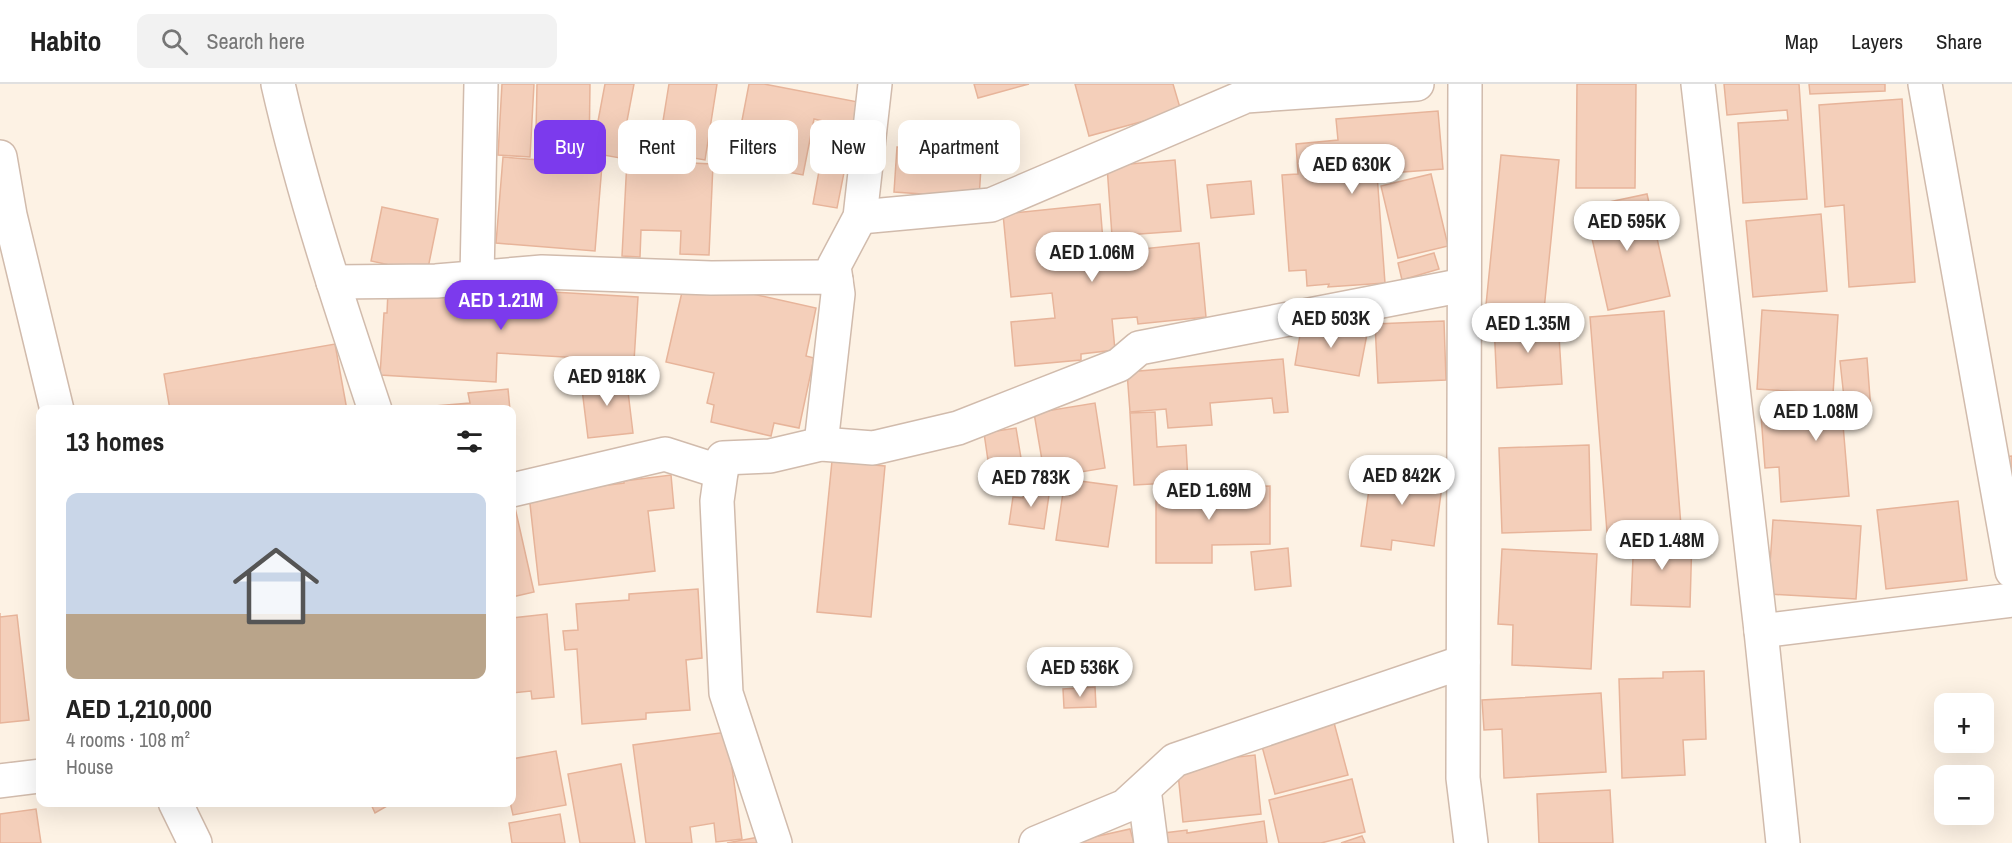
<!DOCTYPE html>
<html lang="en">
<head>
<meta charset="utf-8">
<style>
  :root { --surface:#fff; --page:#f2f2f2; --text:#222; --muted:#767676; --line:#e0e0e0; --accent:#7c3aed }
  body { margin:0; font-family:"Archivo Narrow",sans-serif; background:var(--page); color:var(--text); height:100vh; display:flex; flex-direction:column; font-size:22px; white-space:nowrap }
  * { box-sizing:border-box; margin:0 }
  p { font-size:20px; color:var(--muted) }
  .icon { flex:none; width:33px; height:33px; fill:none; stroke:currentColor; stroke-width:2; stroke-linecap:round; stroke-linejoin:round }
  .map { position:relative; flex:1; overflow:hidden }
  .panel { position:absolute; left:36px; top:321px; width:480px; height:402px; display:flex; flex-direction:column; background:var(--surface); border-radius:12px; box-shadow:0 6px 24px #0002 }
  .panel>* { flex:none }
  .top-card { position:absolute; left:534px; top:36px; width:570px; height:54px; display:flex; gap:12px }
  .fabs { position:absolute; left:1934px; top:609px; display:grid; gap:12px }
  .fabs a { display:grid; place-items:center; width:60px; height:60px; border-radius:12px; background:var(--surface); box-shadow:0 6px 24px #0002; font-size:30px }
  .price { position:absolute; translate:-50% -51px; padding:0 14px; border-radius:21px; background:#fff; color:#222; font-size:20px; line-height:39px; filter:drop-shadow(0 2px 3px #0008) }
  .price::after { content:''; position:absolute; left:50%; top:36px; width:18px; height:14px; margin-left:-9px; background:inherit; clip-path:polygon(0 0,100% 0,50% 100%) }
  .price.current { background:var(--accent); color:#fff }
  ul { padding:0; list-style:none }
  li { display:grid; align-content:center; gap:12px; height:318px; padding:0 30px }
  li span { display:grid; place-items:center; height:186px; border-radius:12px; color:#555 }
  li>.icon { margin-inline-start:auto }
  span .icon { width:108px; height:108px; fill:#fffc; stroke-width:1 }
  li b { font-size:26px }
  h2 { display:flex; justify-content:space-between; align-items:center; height:72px; padding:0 30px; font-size:26px }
  .chip { padding:0 21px; border-radius:12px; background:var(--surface); box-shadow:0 6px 24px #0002; font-size:21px; line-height:54px }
  .chip.current { background:var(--accent); color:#fff }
  header { display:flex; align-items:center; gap:36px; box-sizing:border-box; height:84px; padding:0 30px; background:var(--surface); border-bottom:2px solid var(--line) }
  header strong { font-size:28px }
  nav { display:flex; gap:33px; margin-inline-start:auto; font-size:21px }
  .search { width:420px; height:54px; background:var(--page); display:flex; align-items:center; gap:15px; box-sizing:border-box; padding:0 21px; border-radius:12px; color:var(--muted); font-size:22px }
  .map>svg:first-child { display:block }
  .building { fill:#f4cfba; stroke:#e7b49a; stroke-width:1.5 }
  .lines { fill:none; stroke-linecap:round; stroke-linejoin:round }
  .minor-casing { stroke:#d1bbac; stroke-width:36 }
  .minor { stroke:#fff; stroke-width:33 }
</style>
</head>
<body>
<header>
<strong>Habito</strong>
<div class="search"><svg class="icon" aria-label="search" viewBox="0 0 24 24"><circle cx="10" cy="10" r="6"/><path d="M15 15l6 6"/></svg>Search here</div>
<nav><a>Map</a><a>Layers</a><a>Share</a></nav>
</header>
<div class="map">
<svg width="2012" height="759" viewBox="0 0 2012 759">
  <rect width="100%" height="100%" fill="#fdf2e4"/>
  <g class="building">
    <path d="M502,0H534L530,73L498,71Z"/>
    <path d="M537,0H590L589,75L551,74L552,48H536Z"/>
    <path d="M605,0H634L620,74L592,69Z"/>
    <path d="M669,0H717L705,76L658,68Z"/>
    <path d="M749,0H764L858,18L837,124L813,120L828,38L814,35L803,91L734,78Z"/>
    <path d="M974,0H1029L978,14Z"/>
    <path d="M1075,0H1173L1181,27L1089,52Z"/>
    <path d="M1577,0H1636L1635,104H1576Z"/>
    <path d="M1724,0H1799L1807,115L1743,119L1738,39L1788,36L1787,26L1727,31Z"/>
    <path d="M1809,0H1885V7L1810,10Z"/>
    <path d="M1902,15L1915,198L1849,203L1844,121L1825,123L1819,21Z"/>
    <path d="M1438,27L1443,85L1377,90L1385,199L1328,203L1329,200L1307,202L1306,186L1289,187L1282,91L1298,90L1296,60L1338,56L1336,35Z"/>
    <path d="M897,63L982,68L979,114L894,108Z"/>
    <path d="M1501,71L1559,76L1544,226L1486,221Z"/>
    <path d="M503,73L602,81L595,167L496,159Z"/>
    <path d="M627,76L713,80L709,171L680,170L681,147L641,146L640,173L622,172Z"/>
    <path d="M1175,76L1181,147L1112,152L1107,82Z"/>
    <path d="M1431,90L1448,162L1398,174L1381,102Z"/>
    <path d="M1251,97L1254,130L1211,134L1207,101Z"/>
    <path d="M1647,110L1670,212L1608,226L1585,123Z"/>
    <path d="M1100,120L1104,169L1199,159L1206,233L1138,240L1137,233L1112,235L1115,266L1081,270V276L1015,282L1011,238L1055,234L1052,209L1011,213L1003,130Z"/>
    <path d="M382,123L438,135L427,189L371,177Z"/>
    <path d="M1821,130L1827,207L1753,213L1746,137Z"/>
    <path d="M1434,169L1439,185L1402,196L1398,179Z"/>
    <path d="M685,195L816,224L806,272L814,274L799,344L774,339L771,352L711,338L714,321L707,319L714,289L666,278Z"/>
    <path d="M518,206L638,213L634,277L497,269L496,298L380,291L384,229H387L388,207L518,214Z"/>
    <path d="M1762,226L1838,231L1833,310L1757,305Z"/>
    <path d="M1664,227L1681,442L1607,448L1590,233Z"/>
    <path d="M1558,236L1562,300L1497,304L1494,240Z"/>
    <path d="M1444,237L1446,296L1378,299L1375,240Z"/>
    <path d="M1302,239L1367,250L1359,292L1295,281Z"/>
    <path d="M335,260L347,326H170L164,290Z"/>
    <path d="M1867,274L1871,327L1842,329L1849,412L1781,418L1779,383L1765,384L1761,331L1845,323L1840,277Z"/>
    <path d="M1283,275L1288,328L1274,329L1272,314L1210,319L1212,341L1168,344L1166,325L1130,328L1127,288Z"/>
    <path d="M626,291L633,349L588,354L581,297Z"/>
    <path d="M508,305L510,326H411V324L470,319L468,309Z"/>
    <path d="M1095,319L1105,384L1045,394L1034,329Z"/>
    <path d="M1155,328L1157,363L1186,361L1188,398L1134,401L1130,329Z"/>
    <path d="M1016,344L1025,398L992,404L984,349Z"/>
    <path d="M512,345L516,396H512Z"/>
    <path d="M1589,361L1591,446L1502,449L1499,364Z"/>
    <path d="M2012,372V434L2005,373Z"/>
    <path d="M832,377L885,382L871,533L817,528Z"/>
    <path d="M1373,377L1444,387L1434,462L1392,456L1391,466L1361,462Z"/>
    <path d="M671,391L674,424L648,427L655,487L539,501L529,411L624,399V397Z"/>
    <path d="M1065,395L1117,402L1108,463L1056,456Z"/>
    <path d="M1025,400L1050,404L1044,445L1009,440L1013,413L1023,414Z"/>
    <path d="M1270,402V460L1212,461V479H1156V404Z"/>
    <path d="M1958,417L1967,496L1886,505L1877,426Z"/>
    <path d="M514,419L534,508L512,513V420Z"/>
    <path d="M1773,436L1861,442L1856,515L1768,510Z"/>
    <path d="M1634,450L1692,452L1690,523L1631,521Z"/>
    <path d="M1288,464L1291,502L1255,506L1251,468Z"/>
    <path d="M1502,465L1597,470L1591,585L1512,581L1513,541L1498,540Z"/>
    <path d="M698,505L702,574L686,576L690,626L646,629V635L582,640L577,565L565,566L563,547L578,546L576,520L629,516V510Z"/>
    <path d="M0,529V533L17,531L29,636L0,639Z"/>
    <path d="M547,530L554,613L532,615L531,607L512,609V534Z"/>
    <path d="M1704,587L1706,655L1683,656L1685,691L1622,694L1619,595L1663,594V588Z"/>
    <path d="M1095,603L1096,623L1064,624L1063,605Z"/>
    <path d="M1601,609L1606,688L1504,694L1502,645L1484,646L1482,616Z"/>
    <path d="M1333,635L1348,691L1275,710L1260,655Z"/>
    <path d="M727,648L742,755L716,758L714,739L690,743L692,759H646L633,661Z"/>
    <path d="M556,667L566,721L513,731L510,718L512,675Z"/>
    <path d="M1255,671L1261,730L1183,738L1177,680Z"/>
    <path d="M621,680L635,759H580L568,690Z"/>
    <path d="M1352,695L1365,748L1321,759H1279L1269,716Z"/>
    <path d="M1610,706L1613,759H1539L1537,710Z"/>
    <path d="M370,718H394L375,729Z"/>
    <path d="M36,725L41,759H0V730Z"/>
    <path d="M560,730L565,759H512L509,739Z"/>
    <path d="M1264,737L1267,759H1165L1164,749L1187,746V749Z"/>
    <path d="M1130,745L1134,759H1067Z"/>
    <path d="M764,752L765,759H727Z"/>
    <path d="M1362,752L1365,759H1341Z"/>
  </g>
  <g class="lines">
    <defs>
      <g id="minor">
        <path d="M278,0C303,110 339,218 375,326"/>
        <path d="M1465,0L1463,694L1471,759"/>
        <path d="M1698,0L1761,547L1783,759"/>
        <path d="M1925,0L2012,487"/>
        <path d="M0,73L10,131L57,326"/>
        <path d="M860,133L991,121L1246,12L1417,0"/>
        <path d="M477,193L481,0"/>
        <path d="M836,196L834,182L860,133L875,0"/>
        <path d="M333,198L436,197L542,188L711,194L822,193L836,196L838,210L821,360"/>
        <path d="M512,406L665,370L721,388"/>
        <path d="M1761,547L2012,516"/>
        <path d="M0,697L40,692"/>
        <path d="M1144,705L1151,759"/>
        <path d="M175,718L195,759"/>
        <path d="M775,759L726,609L717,417L723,374L770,372L821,360L873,364L958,344L1119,281L1139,264L1464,201"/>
        <path d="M1036,759L1125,722L1175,676L1463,578"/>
      </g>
    </defs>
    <use href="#minor" class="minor-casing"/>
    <use href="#minor" class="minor"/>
  </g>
</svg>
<div class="fabs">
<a>+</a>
<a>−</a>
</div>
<b class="price" style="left:1352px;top:111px">AED 630K</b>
<b class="price" style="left:1627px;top:168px">AED 595K</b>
<b class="price" style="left:1092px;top:199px">AED 1.06M</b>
<b class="price current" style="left:501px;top:247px">AED 1.21M</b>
<b class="price" style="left:1331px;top:265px">AED 503K</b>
<b class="price" style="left:1528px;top:270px">AED 1.35M</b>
<b class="price" style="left:607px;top:323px">AED 918K</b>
<b class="price" style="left:1816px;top:358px">AED 1.08M</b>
<b class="price" style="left:1402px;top:422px">AED 842K</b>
<b class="price" style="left:1031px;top:424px">AED 783K</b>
<b class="price" style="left:1209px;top:437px">AED 1.69M</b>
<b class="price" style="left:1662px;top:487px">AED 1.48M</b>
<b class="price" style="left:1080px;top:614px">AED 536K</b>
<div class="top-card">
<a class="chip current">Buy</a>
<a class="chip">Rent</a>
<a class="chip">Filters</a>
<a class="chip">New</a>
<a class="chip">Apartment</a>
</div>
<section class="panel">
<h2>13 homes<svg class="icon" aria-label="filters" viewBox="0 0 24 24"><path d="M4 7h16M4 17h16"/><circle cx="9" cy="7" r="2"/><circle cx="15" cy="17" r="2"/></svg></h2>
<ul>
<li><span style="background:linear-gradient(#c9d6e8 65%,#b9a48a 0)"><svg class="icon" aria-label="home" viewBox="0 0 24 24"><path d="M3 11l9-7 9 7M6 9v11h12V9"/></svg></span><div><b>AED 1,210,000</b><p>4 rooms · 108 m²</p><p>House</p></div></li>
</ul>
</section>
</div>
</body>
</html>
